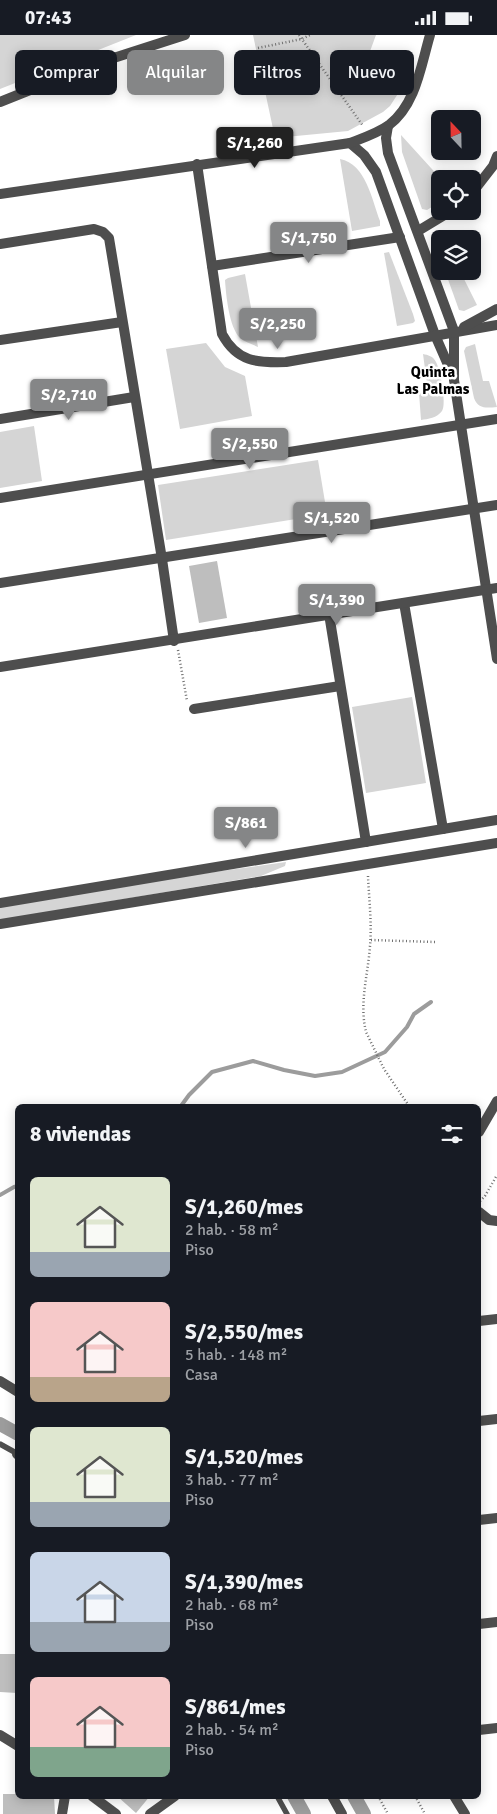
<!DOCTYPE html>
<html lang="es">
<head>
<meta charset="utf-8">
<style>
  :root { --surface:#171b24; --page:#242831; --text:#f1f3f6; --muted:#9ea1a6; --accent:#858687 }
  body { margin:0; font-family:Signika,sans-serif; background:var(--page); color:var(--text); height:100vh; display:flex; flex-direction:column; font-size:19px; white-space:nowrap }
  * { box-sizing:border-box; margin:0 }
  p { font-size:16px; color:var(--muted) }
  .icon { flex:none; width:28px; height:28px; fill:none; stroke:currentColor; stroke-width:2; stroke-linecap:round; stroke-linejoin:round }
  .map { position:relative; flex:1; overflow:hidden }
  .drawer { position:absolute; left:15px; top:1069px; width:466px; height:695px; display:flex; flex-direction:column; background:var(--surface); border-radius:8px; box-shadow:0 2px 12px #0003 }
  .drawer>* { flex:none }
  .banner { position:absolute; left:15px; top:15px; width:468px; height:45px; display:flex; gap:10px }
  .needle { width:32px; rotate:338deg }
  .fabs { position:absolute; left:431px; top:75px; display:grid; gap:10px }
  .fabs a { display:grid; place-items:center; width:50px; height:50px; border-radius:8px; background:var(--surface); box-shadow:0 2px 12px #0003; font-size:25px }
  .price { position:absolute; translate:-50% -42px; padding:0 11px; border-radius:5px; background:var(--accent); color:#fff; font-size:16px; line-height:32px; filter:drop-shadow(0 1px 2px #0008) }
  .price::after { content:''; position:absolute; left:50%; top:30px; width:15px; height:11px; margin-left:-8px; background:inherit; clip-path:polygon(0 0,100% 0,50% 100%) }
  .price.selected { background:#222; color:#fff }
  ul { padding:0; list-style:none }
  li { display:flex; align-items:center; gap:15px; height:125px; padding:0 15px }
  li span { display:grid; place-items:center; flex:none; width:140px; height:100px; border-radius:8px; color:#555 }
  li>.icon { margin-inline-start:auto }
  span .icon { width:60px; height:60px; fill:#fffc; stroke-width:1 }
  li b { font-size:21px }
  h2 { display:flex; justify-content:space-between; align-items:center; height:60px; padding:0 15px; font-size:21px }
  .tag { padding:0 18px; border-radius:8px; background:var(--surface); box-shadow:0 2px 12px #0003; font-size:18px; line-height:45px }
  .tag.selected { background:var(--accent); color:#fff }
  .status { display:flex; justify-content:space-between; align-items:center; height:35px; padding:0 25px; background:var(--surface); direction:ltr }
  .status svg { height:14px; fill:currentColor }
  .map>svg:first-child { display:block }
  .green { fill:#d5d5d5 }
  .lines { fill:none; stroke-linecap:round; stroke-linejoin:round }
  .stream { stroke:#9c9c9c; stroke-width:4 }
  .canal { stroke:#9c9c9c; stroke-width:14 }
  .building { fill:#bebebe }
  .path { stroke:#707070; stroke-width:2.5; stroke-dasharray:1 2.5; stroke-linecap:butt }
  .service { stroke:#4e4e4e; stroke-width:5.5 }
  .minor { stroke:#4e4e4e; stroke-width:10 }
  .tertiary { stroke:#4e4e4e; stroke-width:10 }
  .labels { text-anchor:middle; stroke-width:5; stroke-linejoin:round; paint-order:stroke }
  .neighbourhood-label { font-size:15px; font-weight:bold; fill:#000; stroke:#fff }
</style>
</head>
<body>
<div class="status"><b>07:43</b><svg viewBox="0 0 49 12"><path d="M0 12V9h3v3zM5 12V6h3v6zM10 12V3h3v9zM15 12V0h3v12zM26 1h20v11H26zM47 4h2v5h-2z"/></svg></div>
<div class="map">
<svg width="497" height="1779" viewBox="0 0 497 1779">
  <rect width="100%" height="100%" fill="#fff"/>
  <g class="green">
    <path d="M0,0H136L0,54Z"/>
    <path d="M253,0H376L362,38L401,54L390,71L383,77L348,96L275,103Z"/>
    <path d="M401,100L441,144H440V167L427,175L422,174L402,117Z"/>
    <path d="M340,124C366,129 372,165 380,186V191L352,196Z"/>
    <path d="M389,217L413,279L415,286L413,288L397,291L384,218Z"/>
    <path d="M445,236H460L477,270L464,276L459,275Z"/>
    <path d="M245,239L258,312C252,309 245,307 240,303C229,292 226,260 225,245L228,243Z"/>
    <path d="M206,308L225,332L245,341L252,381L180,394L166,314Z"/>
    <path d="M475,309L483,346H489L497,372C486,373 478,374 474,363L464,316L466,312Z"/>
    <path d="M423,319C428,320 433,321 436,327C440,334 447,369 442,376C437,383 428,384 421,385L419,358L428,356Z"/>
    <path d="M34,391L42,446L0,453V397Z"/>
    <path d="M318,425L327,479L166,505L158,450Z"/>
    <path d="M412,662L426,748L366,758L352,672Z"/>
    <path d="M286,827L285,831L261,841L0,885V872L192,840Z"/>
  </g>
  <g class="lines">
    <g class="stream">
      <path d="M181,1071L189,1060L212,1037L253,1026L284,1035L315,1041L342,1037L385,1017L407,992L414,979L431,967"/>
      <path d="M0,1160L14,1152L18,1151"/>
    </g>
    <g class="canal">
      <path d="M0,1389L18,1399"/>
      <path d="M294,1761L304,1779"/>
      <path d="M354,1761L364,1779"/>
    </g>
  </g>
  <g class="building">
    <path d="M217,526L227,583L199,588L189,531Z"/>
    <path d="M0,1619H18L17,1658L0,1657Z"/>
    <path d="M3,1759H18V1761H54L55,1779H3Z"/>
    <path d="M117,1761H150L136,1778Z"/>
  </g>
  <g class="lines">
    <g class="path">
      <path d="M299,0L363,91"/>
      <path d="M258,13L302,4L310,0"/>
      <path d="M178,615L187,666"/>
      <path d="M368,841C369,864 372,888 370,911C368,940 359,968 366,997L384,1034L409,1071"/>
      <path d="M371,905L435,907"/>
      <path d="M480,1166L485,1161L497,1140"/>
      <path d="M378,1761L388,1779"/>
      <path d="M415,1761L425,1779"/>
    </g>
    <g class="service">
      <path d="M0,1409L18,1419"/>
      <path d="M277,1761L287,1779"/>
    </g>
    <g class="minor">
      <path d="M0,67L95,29L185,0"/>
      <path d="M388,91L386,103L388,118L454,296V345L497,624"/>
      <path d="M350,108L364,120L376,137L435,300L452,339"/>
      <path d="M197,129L222,299C237,327 257,328 286,327L497,290"/>
      <path d="M472,158L493,131L497,121"/>
      <path d="M0,159L350,108C363,103 378,98 389,90C416,70 421,30 430,0"/>
      <path d="M418,196L451,176"/>
      <path d="M0,209L94,194L103,197L109,203L162,524L174,606"/>
      <path d="M212,231L400,202"/>
      <path d="M464,292L497,274"/>
      <path d="M0,305L122,287"/>
      <path d="M0,384L134,362"/>
      <path d="M0,463L497,384"/>
      <path d="M0,548L497,470"/>
      <path d="M404,568L443,794"/>
      <path d="M329,579L366,807"/>
      <path d="M0,632L497,553"/>
      <path d="M194,674L340,651"/>
      <path d="M479,1177L489,1185L497,1186"/>
      <path d="M479,1286L497,1284"/>
      <path d="M479,1386L497,1384"/>
      <path d="M17,1419L18,1420"/>
      <path d="M479,1485L497,1483"/>
      <path d="M479,1589L497,1587"/>
      <path d="M479,1695L497,1693"/>
      <path d="M332,1761L342,1779"/>
      <path d="M62,1779L65,1761"/>
      <path d="M150,1779L175,1761"/>
    </g>
    <g class="tertiary">
      <path d="M0,868L497,785"/>
      <path d="M0,889L497,808"/>
      <path d="M479,1097L497,1066"/>
      <path d="M0,1346L18,1357"/>
      <path d="M0,1700L18,1711"/>
      <path d="M92,1761L116,1779"/>
      <path d="M454,1761L465,1779"/>
    </g>
  </g>
  <g class="labels">
    <g class="neighbourhood-label">
      <text x="433" y="342">Quinta<tspan x="433" dy="17">Las Palmas</tspan></text>
    </g>
  </g>
</svg>
<div class="fabs">
<a><svg class="needle" viewBox="-14 -14 28 28"><path d="M0-13l5 13h-10z" fill="#e53935"/><path d="M0 13l5-13h-10z" fill="#9ea1a6"/></svg></a>
<a><svg class="icon" aria-label="locate" viewBox="0 0 24 24"><circle cx="12" cy="12" r="6"/><path d="M12 2v4M12 18v4M2 12h4M18 12h4"/></svg></a>
<a><svg class="icon" aria-label="layers" viewBox="0 0 24 24"><path d="M12 4l9 5-9 5-9-5zM3 14l9 5 9-5"/></svg></a>
</div>
<b class="price selected" style="left:255px;top:134px">S/1,260</b>
<b class="price" style="left:309px;top:229px">S/1,750</b>
<b class="price" style="left:278px;top:315px">S/2,250</b>
<b class="price" style="left:69px;top:386px">S/2,710</b>
<b class="price" style="left:250px;top:435px">S/2,550</b>
<b class="price" style="left:332px;top:509px">S/1,520</b>
<b class="price" style="left:337px;top:591px">S/1,390</b>
<b class="price" style="left:246px;top:814px">S/861</b>
<div class="banner">
<a class="tag">Comprar</a>
<a class="tag selected">Alquilar</a>
<a class="tag">Filtros</a>
<a class="tag">Nuevo</a>
</div>
<section class="drawer">
<h2>8 viviendas<svg class="icon" aria-label="filters" viewBox="0 0 24 24"><path d="M4 7h16M4 17h16"/><circle cx="9" cy="7" r="2"/><circle cx="15" cy="17" r="2"/></svg></h2>
<ul>
<li><span style="background:linear-gradient(#dfe7d0 75%,#9aa5b1 0)"><svg class="icon" aria-label="home" viewBox="0 0 24 24"><path d="M3 11l9-7 9 7M6 9v11h12V9"/></svg></span><div><b>S/1,260/mes</b><p>2 hab. · 58 m²</p><p>Piso</p></div></li>
<li><span style="background:linear-gradient(#f6c9c9 75%,#b9a48a 0)"><svg class="icon" aria-label="home" viewBox="0 0 24 24"><path d="M3 11l9-7 9 7M6 9v11h12V9"/></svg></span><div><b>S/2,550/mes</b><p>5 hab. · 148 m²</p><p>Casa</p></div></li>
<li><span style="background:linear-gradient(#dfe7d0 75%,#9aa5b1 0)"><svg class="icon" aria-label="home" viewBox="0 0 24 24"><path d="M3 11l9-7 9 7M6 9v11h12V9"/></svg></span><div><b>S/1,520/mes</b><p>3 hab. · 77 m²</p><p>Piso</p></div></li>
<li><span style="background:linear-gradient(#c9d6e8 70%,#9aa5b1 0)"><svg class="icon" aria-label="home" viewBox="0 0 24 24"><path d="M3 11l9-7 9 7M6 9v11h12V9"/></svg></span><div><b>S/1,390/mes</b><p>2 hab. · 68 m²</p><p>Piso</p></div></li>
<li><span style="background:linear-gradient(#f6c9c9 70%,#7fa58c 0)"><svg class="icon" aria-label="home" viewBox="0 0 24 24"><path d="M3 11l9-7 9 7M6 9v11h12V9"/></svg></span><div><b>S/861/mes</b><p>2 hab. · 54 m²</p><p>Piso</p></div></li>
</ul>
</section>
</div>
</body>
</html>
